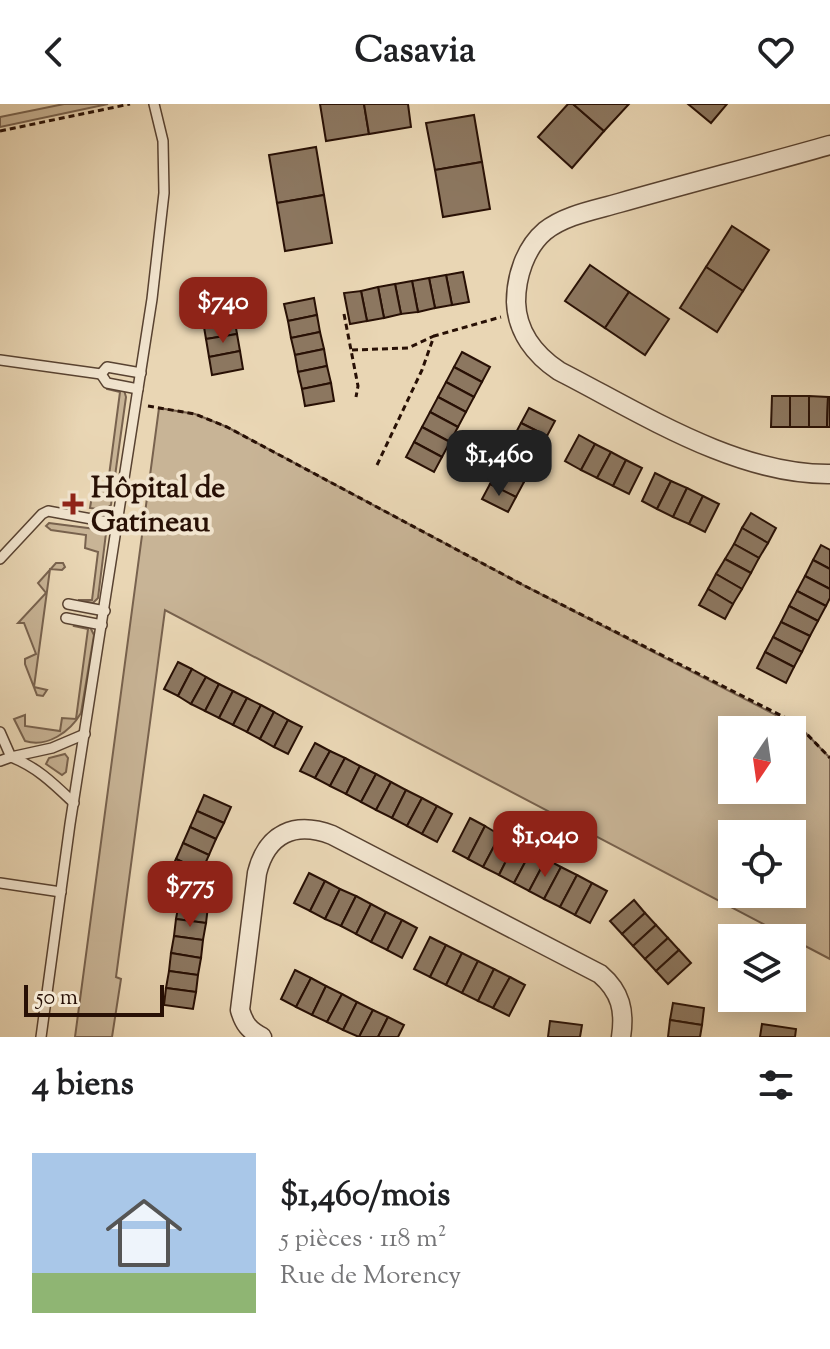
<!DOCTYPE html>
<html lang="fr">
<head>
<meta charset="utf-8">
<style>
  :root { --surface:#fff; --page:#f2f2f2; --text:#202124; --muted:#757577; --line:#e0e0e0; --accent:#8f2418 }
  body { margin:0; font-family:"Sorts Mill Goudy",serif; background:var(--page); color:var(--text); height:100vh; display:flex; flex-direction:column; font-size:30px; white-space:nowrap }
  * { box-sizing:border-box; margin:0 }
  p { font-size:26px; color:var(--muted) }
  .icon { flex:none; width:44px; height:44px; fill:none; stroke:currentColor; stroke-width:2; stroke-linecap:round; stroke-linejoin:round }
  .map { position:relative; height:933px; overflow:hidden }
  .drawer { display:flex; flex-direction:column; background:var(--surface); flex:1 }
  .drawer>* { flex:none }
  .needle { width:52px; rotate:193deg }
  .controls { position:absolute; left:718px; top:612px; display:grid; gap:16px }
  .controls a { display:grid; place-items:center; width:88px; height:88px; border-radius:0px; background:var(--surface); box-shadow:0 4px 20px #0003; font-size:40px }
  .scale { position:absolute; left:24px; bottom:20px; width:140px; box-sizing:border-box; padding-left:8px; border:4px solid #281005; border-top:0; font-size:22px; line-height:28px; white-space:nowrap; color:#281005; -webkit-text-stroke:6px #f1e4ce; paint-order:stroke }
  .price { position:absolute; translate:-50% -68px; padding:0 18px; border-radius:16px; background:var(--accent); color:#fff; font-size:26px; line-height:52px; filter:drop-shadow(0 2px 4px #0008) }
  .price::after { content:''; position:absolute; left:50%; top:48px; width:24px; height:18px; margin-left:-12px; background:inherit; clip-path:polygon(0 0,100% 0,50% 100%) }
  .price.selected { background:#222; color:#fff }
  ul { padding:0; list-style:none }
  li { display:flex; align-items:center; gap:24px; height:200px; padding:0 32px }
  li+li { border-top:2px solid var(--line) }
  li span { display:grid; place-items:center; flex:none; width:224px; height:160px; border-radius:0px; color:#555 }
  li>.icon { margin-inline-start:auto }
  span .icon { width:96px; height:96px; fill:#fffc; stroke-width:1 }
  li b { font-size:34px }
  h2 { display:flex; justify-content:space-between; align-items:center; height:96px; padding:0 32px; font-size:34px }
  header { display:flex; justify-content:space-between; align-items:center; height:104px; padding:0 32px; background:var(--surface); font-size:36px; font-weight:800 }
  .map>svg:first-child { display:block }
  .green { fill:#c8b496; stroke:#78624e; stroke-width:2; fill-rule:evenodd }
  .building { fill:#8c7760; stroke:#281005; stroke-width:2 }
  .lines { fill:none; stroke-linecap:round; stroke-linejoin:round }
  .lane-casing { stroke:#584231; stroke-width:12 }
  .street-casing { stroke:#584231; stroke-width:21 }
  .path { stroke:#281005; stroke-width:3; stroke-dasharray:6 4; stroke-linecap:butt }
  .lane { stroke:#f1e4ce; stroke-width:9 }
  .street { stroke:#f1e4ce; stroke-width:18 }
  .poi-dot { fill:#8f2418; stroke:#f1e4ce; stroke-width:3 }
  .labels { text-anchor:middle; stroke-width:8; stroke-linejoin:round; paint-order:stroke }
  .poi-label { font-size:30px; font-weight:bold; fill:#281005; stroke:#f1e4ce; text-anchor:start }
</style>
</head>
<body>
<header><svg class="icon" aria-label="back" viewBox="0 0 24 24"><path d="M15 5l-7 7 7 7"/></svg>Casavia<svg class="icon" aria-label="heart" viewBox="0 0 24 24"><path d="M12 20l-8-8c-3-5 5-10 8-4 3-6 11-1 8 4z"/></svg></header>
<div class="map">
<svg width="830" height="933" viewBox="0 0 830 933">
  <rect width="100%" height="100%" fill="#e9d6b4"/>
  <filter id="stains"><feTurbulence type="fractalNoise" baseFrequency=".0025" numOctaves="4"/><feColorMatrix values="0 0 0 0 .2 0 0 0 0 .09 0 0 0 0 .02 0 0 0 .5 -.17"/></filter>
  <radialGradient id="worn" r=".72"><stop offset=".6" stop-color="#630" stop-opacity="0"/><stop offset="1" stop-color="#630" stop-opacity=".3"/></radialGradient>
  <g class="green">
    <path d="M64,0H108L0,23V13Z"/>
    <path d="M107,282L124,286L126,293L111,401L104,406L90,404L93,385L107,387L120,288L107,285Z"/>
    <path d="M159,304L195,310L227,323L523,481L801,624L830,654V855L165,506L116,873L121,875L112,933H75ZM732,626H792V686H732ZM732,730H792V790H732Z"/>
    <path d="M49,419L103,426L106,429L98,494L93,499L78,496H92L98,448L85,444L86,431L51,426L46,422Z"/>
    <path d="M56,459H63L65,463L62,466L50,465L34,583L47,586L43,592L37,591L25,560V555L36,550L24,519H18L46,489L38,479Z"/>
    <path d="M75,520L90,523L94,531L81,609C70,628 47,644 25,637L14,615L25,611V622L60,627L62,614L76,615L88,525L74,522Z"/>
    <path d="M65,650L68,654L66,668L62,671L46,660L49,654Z"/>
  </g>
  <g class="building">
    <path d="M320,0H364L369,30L326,37Z"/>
    <path d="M364,0H408L411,23L369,30Z"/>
    <path d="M568,0H573L604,27L572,64L538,33Z"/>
    <path d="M573,0H629L604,27Z"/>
    <path d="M688,0H727L711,19Z"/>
    <path d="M474,11L482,58L435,66L426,19Z"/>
    <path d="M316,43L324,91L277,99L269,51Z"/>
    <path d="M482,58L490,105L443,113L435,66Z"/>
    <path d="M324,91L332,139L285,147L277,99Z"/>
    <path d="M732,122L769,146L743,187L706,163Z"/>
    <path d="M590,161L629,188L605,224L565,197Z"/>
    <path d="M706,163L743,187L717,228L680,204Z"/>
    <path d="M463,168L469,198L452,201L446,171Z"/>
    <path d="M446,171L452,201L435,204L429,174Z"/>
    <path d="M429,174L435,204L418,208L412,177Z"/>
    <path d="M412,177L418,208L401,210L395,180Z"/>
    <path d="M395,180L401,210L384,214L378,183Z"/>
    <path d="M378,183L384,214L367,217L361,187Z"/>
    <path d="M361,187L367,217L350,220L344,189Z"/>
    <path d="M629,188L669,215L645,251L605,224Z"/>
    <path d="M231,194L234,212L203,217L200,199Z"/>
    <path d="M314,194L317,211L288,217L284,200Z"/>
    <path d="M317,211L320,228L291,234L288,217Z"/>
    <path d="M234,212L237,230L206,235L203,217Z"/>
    <path d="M320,228L324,245L295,251L291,234Z"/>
    <path d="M237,230L240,247L209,253L206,235Z"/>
    <path d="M324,245L327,262L298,268L295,251Z"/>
    <path d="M240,247L243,265L212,271L209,253Z"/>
    <path d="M462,248L490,263L482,278L454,263Z"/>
    <path d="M327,262L331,279L302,285L298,268Z"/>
    <path d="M454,263L482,278L474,293L446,278Z"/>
    <path d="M446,278L474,293L466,308L438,293Z"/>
    <path d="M331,279L334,297L305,302L302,285Z"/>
    <path d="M772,292H790V323H771Z"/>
    <rect x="790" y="292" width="19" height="31"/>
    <path d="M809,292L828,293L827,323H809Z"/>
    <path d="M438,293L466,308L458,323L430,308Z"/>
    <path d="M828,293H830V323H827Z"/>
    <path d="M529,304L555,317L547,332L521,319Z"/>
    <path d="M430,308L458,323L450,338L422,323Z"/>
    <path d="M521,319L547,332L539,347L513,334Z"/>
    <path d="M422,323L450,338L442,353L414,338Z"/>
    <path d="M579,331L595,340L581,366L565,357Z"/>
    <path d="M513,334L539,347L531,363L506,349Z"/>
    <path d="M414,338L442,353L434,368L406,353Z"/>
    <path d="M595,340L611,348L597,374L581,366Z"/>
    <path d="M611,348L626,356L613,382L597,374Z"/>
    <path d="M506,349L531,363L524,378L498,365Z"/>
    <path d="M626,356L642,364L629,390L613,382Z"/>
    <path d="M498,365L524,378L516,393L490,380Z"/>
    <path d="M655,369L671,377L657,405L642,397Z"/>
    <path d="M671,377L687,384L673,413L657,405Z"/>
    <path d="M490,380L516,393L508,408L482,395Z"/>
    <path d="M687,384L703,392L689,420L673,413Z"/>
    <path d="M703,392L719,400L705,428L689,420Z"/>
    <path d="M751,409L776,424L768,439L742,424Z"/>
    <path d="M742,424L768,439L759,454L734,440Z"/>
    <path d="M734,440L759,454L751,469L725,455Z"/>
    <path d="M821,441L830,446V465L813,456Z"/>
    <path d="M725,455L751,469L742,485L716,470Z"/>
    <path d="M813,456L830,465V485L805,472Z"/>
    <path d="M716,470L742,485L733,500L708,485Z"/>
    <path d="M805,472L830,485V494L826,502L797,487Z"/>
    <path d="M708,485L733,500L725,515L699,501Z"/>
    <path d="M797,487L826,502L818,517L789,502Z"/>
    <path d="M789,502L818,517L810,532L781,518Z"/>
    <path d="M781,518L810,532L802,548L773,533Z"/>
    <path d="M773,533L802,548L794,563L765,548Z"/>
    <path d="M765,548L794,563L786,579L757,564Z"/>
    <path d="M178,558L192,565L178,592L164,585Z"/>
    <path d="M192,565L206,573L191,600L178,592Z"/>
    <path d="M206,573L219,580L205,607L191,600Z"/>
    <path d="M219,580L233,587L219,614L205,607Z"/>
    <path d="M233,587L247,594L233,621L219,614Z"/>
    <path d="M247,594L261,601L247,628L233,621Z"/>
    <path d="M261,601L274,608L260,635L247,628Z"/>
    <path d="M274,608L288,616L274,643L260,635Z"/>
    <path d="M288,616L302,623L288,650L274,643Z"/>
    <path d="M315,639L330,647L315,674L300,667Z"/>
    <path d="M330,647L345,654L330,682L315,674Z"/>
    <path d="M345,654L360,662L346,690L330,682Z"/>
    <path d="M360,662L376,670L361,698L346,690Z"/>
    <path d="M376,670L391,678L376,706L361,698Z"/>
    <path d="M391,678L406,686L392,714L376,706Z"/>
    <path d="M406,686L422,694L407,722L392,714Z"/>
    <path d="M204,691L231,703L224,719L197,707Z"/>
    <path d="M422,694L437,702L422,730L407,722Z"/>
    <path d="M437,702L452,710L437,738L422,730Z"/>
    <path d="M197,707L224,719L216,735L190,723Z"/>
    <path d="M470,714L485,722L468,755L453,747Z"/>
    <path d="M485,722L500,731L483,763L468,755Z"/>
    <path d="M190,723L216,735L209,751L183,739Z"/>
    <path d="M500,731L515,739L499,771L483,763Z"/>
    <path d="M183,739L209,751L202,767L176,755Z"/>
    <path d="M515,739L531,747L514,779L499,771Z"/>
    <path d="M531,747L546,755L529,787L514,779Z"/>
    <path d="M176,755L202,767L195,783L168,771Z"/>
    <path d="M546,755L561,763L544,795L529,787Z"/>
    <path d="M561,763L577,771L560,803L544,795Z"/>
    <path d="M309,769L325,777L310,807L294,799Z"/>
    <path d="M577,771L592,779L575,811L560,803Z"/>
    <path d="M325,777L340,785L325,815L310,807Z"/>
    <path d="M592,779L607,787L590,819L575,811Z"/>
    <path d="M340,785L356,792L341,822L325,815Z"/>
    <path d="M356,792L371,800L356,830L341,822Z"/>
    <path d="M634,796L645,809L622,830L610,817Z"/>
    <path d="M179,798L208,802L206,819L176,815Z"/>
    <path d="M371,800L386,808L371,838L356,830Z"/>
    <path d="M386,808L402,816L387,846L371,838Z"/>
    <path d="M645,809L656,821L633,842L622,830Z"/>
    <path d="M176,815L206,819L203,836L174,832Z"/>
    <path d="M402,816L417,824L402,854L387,846Z"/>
    <path d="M656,821L668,834L645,855L633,842Z"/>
    <path d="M174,832L203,836L201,854L171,849Z"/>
    <path d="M430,833L446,841L430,873L414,865Z"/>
    <path d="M668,834L679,846L656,867L645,855Z"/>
    <path d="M446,841L462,849L446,881L430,873Z"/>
    <path d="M679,846L691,859L668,880L656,867Z"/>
    <path d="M171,849L201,854L198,871L169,867Z"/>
    <path d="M462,849L478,857L462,889L446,881Z"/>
    <path d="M478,857L494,865L478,897L462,889Z"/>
    <path d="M494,865L510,873L493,904L478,897Z"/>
    <path d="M792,865H797L795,885H792Z"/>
    <path d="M295,866L311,874L296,903L281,895Z"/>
    <path d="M169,867L198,871L196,888L166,884Z"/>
    <path d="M510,873L525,881L509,912L493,904Z"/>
    <path d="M311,874L326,882L312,911L296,903Z"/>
    <path d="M326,882L342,890L327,918L312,911Z"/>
    <path d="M166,884L196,888L193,905L164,901Z"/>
    <path d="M792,885H795L793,905L759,900L760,894H792Z"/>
    <path d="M342,890L357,898L343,926L327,918Z"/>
    <path d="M357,898L373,906L359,933L343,926Z"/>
    <path d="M673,899L704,904L702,921L670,916Z"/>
    <path d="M373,906L388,913L378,933H359Z"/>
    <path d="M388,913L404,921L398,933H378Z"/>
    <path d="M670,916L702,921L700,933H668Z"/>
    <path d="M550,917L582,921L580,933H548Z"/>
    <path d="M762,920L796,925L795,933H760Z"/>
  </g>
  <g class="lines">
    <defs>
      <g id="lane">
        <path d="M0,256L101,270L107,263L141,269"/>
        <path d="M101,270L107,279L138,285"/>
        <path d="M0,455L42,410L48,407L119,420"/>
        <path d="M68,500L105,507"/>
        <path d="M66,514L102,521"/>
        <path d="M0,628L11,653L52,644L85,630"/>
        <path d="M0,657L11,653C37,663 54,680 74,699"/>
        <path d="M0,779L61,788"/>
        <path d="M41,933L70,720L152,195L164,89L163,37L154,0"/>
      </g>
      <g id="street">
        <path d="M830,41C760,61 689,79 619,99C595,106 565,111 545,127C525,144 516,173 516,198C517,228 535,251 559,267C641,309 736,371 830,370"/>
        <path d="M262,933C249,926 244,920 240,906L257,769C267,729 295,717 332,731L600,870C621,888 625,907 621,933"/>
      </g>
    </defs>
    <use href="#lane" class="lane-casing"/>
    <use href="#street" class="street-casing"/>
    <g class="path">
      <path d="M0,27L130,0"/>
      <path d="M344,210L358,282L356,293"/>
      <path d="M352,246L408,244L434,232"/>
      <path d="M148,302L195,310L227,323L523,481L786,614L801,624L830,654"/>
      <path d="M377,361L422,266L434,232L501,213"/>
    </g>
    <use href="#lane" class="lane"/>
    <use href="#street" class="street"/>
  </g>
  <path class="poi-dot" d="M69 388h8v8h8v8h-8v8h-8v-8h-8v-8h8z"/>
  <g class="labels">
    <g class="poi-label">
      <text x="91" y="393">Hôpital de<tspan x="91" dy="34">Gatineau</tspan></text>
    </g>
  </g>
  <rect width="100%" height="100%" filter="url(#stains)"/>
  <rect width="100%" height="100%" fill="url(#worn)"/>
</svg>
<div class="controls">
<a><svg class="needle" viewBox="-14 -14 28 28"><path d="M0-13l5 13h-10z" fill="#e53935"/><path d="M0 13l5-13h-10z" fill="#757577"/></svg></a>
<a><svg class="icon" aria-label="locate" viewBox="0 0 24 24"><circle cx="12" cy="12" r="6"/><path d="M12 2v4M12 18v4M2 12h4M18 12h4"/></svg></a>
<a><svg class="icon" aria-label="layers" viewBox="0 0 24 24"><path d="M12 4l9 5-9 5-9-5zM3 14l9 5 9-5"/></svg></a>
</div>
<div class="scale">50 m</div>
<b class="price" style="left:223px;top:241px">$740</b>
<b class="price selected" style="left:499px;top:394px">$1,460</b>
<b class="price" style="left:545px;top:775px">$1,040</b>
<b class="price" style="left:190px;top:825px">$775</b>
</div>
<section class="drawer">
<h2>4 biens<svg class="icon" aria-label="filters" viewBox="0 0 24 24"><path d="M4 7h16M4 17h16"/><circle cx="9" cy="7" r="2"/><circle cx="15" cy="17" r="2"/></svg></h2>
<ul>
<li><span style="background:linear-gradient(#a9c7e8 75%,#8fb573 0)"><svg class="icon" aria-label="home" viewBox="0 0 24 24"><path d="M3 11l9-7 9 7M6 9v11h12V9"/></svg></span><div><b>$1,460/mois</b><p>5 pièces · 118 m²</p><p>Rue de Morency</p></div></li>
</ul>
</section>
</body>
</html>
